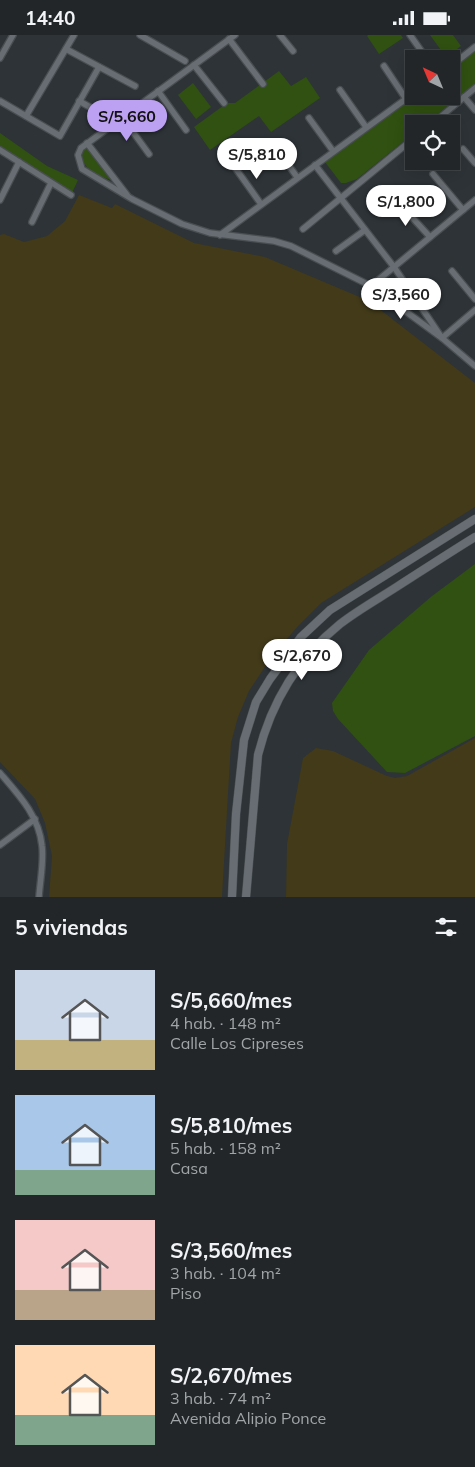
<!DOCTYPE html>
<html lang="es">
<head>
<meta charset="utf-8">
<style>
  :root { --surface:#222629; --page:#2e3235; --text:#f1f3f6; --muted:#a2a5a8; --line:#3f4346; --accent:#bca0f2 }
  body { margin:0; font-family:Mulish,sans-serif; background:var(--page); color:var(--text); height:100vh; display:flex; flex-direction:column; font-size:19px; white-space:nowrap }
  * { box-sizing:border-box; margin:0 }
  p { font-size:16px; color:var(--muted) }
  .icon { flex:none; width:28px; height:28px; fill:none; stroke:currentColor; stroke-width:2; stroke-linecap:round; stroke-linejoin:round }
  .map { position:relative; height:862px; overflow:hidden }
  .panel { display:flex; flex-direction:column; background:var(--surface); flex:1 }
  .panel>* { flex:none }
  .needle { width:32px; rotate:316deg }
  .buttons { position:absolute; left:405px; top:15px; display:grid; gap:10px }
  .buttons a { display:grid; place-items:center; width:55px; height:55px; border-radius:0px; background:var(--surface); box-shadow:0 5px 20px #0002,0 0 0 1px var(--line); font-size:25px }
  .price { position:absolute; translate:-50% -42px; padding:0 11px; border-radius:18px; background:#fff; color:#222; font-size:16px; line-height:32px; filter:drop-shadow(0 1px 2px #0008) }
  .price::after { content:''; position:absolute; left:50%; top:30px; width:15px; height:11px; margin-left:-8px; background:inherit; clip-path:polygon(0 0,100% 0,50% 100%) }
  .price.on { background:var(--accent); color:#111 }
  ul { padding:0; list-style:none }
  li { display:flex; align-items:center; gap:15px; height:125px; padding:0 15px }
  li span { display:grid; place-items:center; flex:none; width:140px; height:100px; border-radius:0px; color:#555 }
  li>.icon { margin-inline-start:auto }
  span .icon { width:60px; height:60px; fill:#fffc; stroke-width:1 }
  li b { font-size:21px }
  h2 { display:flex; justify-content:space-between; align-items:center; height:60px; padding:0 15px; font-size:21px }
  .status { display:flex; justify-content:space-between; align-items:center; height:35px; padding:0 25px; background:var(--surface); direction:ltr }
  .status svg { height:14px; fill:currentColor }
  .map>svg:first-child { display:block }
  .green { fill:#305111 }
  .sand { fill:#423a19 }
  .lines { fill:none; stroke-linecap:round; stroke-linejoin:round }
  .minor-casing { stroke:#494e52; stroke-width:8 }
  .secondary-casing { stroke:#494e52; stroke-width:9 }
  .minor { stroke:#676d72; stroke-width:5.5 }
  .secondary { stroke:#676d72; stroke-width:8 }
</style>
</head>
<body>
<div class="status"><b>14:40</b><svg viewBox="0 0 49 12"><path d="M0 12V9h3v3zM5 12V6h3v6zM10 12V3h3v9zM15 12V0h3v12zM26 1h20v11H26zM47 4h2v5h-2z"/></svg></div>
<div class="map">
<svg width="475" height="862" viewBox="0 0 475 862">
  <rect width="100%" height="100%" fill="#2d3337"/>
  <g class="green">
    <path d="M368,0H401L403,3L379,19L367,1Z"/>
    <path d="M430,0H453L461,11L446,22Z"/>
    <path d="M475,15V49L425,89H414V98L357,144L346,148H341L325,127L414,61H451V32Z"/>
    <path d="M279,36L291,51L306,42L320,63L271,97L259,81L210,115L194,92L227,68H235Z"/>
    <path d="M193,48L211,72L196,84L178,60Z"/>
    <path d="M0,98L47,131L78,145L71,160L0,115Z"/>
    <path d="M89,111L111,145C97,140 85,136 81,120L84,113Z"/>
    <path d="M396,242L425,280L386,250Z"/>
    <path d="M475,529V701L405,738L387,737L338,684L333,676L332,668L369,615L432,561Z"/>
  </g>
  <g class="sand">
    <path d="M79,160L112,173L115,169L194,208L265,222L362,263L369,266L475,348V472L321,568L299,590L272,621L249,656L238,682L231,708L222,862H49L52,821L45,788L35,764L0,727V200L4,199L24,207L47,201L65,186Z"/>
    <path d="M475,703V862H286L287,809L303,723L316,713L333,716L387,741L395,743L407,741Z"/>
  </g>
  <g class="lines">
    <defs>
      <g id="minor">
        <path d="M140,0L185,26"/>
        <path d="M235,0L81,113L78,120L82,134L132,164L182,189L210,198L274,206L291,211L371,251L442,303L475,275"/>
        <path d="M280,0L293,16"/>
        <path d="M410,0L427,24"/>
        <path d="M229,4L263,49"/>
        <path d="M66,14L135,51"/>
        <path d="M0,23L13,0"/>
        <path d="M194,30L224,68"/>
        <path d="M384,31L406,64"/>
        <path d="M451,31L475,12"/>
        <path d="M340,55L366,92"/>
        <path d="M158,56L186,95"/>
        <path d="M464,62L475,75"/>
        <path d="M0,66L60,101L99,32"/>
        <path d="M79,66L106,81"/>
        <path d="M26,81L74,0"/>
        <path d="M122,82L149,119"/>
        <path d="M309,83L333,116"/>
        <path d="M432,89L475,53"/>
        <path d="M272,107L297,142"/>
        <path d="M87,108L127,160"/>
        <path d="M463,114L475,128"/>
        <path d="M0,115L71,160"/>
        <path d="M315,130L394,232L442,303L475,331"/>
        <path d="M236,134L261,169"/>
        <path d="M433,139L463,175"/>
        <path d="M0,165L19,127"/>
        <path d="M398,167L430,202"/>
        <path d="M32,187L51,148"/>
        <path d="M303,194L414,103"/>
        <path d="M220,200L414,58"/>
        <path d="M336,216L365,195"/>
        <path d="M452,236L475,264"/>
        <path d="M371,251L475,165"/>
        <path d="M0,738C19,760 39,781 42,811C44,827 40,846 39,862"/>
        <path d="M0,810L35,784"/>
      </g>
      <g id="secondary">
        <path d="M232,862L236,779L244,705L256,667L270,644L301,602L330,575L475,484"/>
        <path d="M246,862L258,720C271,668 298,623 340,589C358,575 378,564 398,551C423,535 449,518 475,502"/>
      </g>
    </defs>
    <use href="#minor" class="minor-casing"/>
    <use href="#secondary" class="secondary-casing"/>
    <use href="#minor" class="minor"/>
    <use href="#secondary" class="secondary"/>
  </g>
</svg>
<div class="buttons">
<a><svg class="needle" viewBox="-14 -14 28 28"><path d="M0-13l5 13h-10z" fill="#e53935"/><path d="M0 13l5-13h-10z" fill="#a2a5a8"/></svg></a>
<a><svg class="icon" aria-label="locate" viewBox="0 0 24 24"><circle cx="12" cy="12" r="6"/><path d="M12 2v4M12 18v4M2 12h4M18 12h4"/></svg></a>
</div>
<b class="price on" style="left:127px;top:107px">S/5,660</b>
<b class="price" style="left:257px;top:145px">S/5,810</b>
<b class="price" style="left:406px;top:192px">S/1,800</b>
<b class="price" style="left:401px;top:285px">S/3,560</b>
<b class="price" style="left:302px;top:646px">S/2,670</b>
</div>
<section class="panel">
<h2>5 viviendas<svg class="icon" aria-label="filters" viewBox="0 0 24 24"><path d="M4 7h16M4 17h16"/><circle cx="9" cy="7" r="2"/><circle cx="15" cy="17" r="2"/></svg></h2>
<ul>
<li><span style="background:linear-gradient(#c9d6e8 70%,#c2b280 0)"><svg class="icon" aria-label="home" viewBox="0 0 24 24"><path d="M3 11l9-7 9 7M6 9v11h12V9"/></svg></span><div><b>S/5,660/mes</b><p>4 hab. · 148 m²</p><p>Calle Los Cipreses</p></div></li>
<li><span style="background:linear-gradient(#a9c7e8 75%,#7fa58c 0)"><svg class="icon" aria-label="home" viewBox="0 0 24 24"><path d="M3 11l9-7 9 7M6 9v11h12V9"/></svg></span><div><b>S/5,810/mes</b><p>5 hab. · 158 m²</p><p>Casa</p></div></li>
<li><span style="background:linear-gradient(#f6c9c9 70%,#b9a48a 0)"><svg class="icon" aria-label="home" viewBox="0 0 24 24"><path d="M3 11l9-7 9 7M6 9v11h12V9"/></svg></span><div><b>S/3,560/mes</b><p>3 hab. · 104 m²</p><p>Piso</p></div></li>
<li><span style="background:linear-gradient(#ffd9b3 70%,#7fa58c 0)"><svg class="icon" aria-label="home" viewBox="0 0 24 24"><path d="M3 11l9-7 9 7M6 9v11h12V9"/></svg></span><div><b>S/2,670/mes</b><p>3 hab. · 74 m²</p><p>Avenida Alipio Ponce</p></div></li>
</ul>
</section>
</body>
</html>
